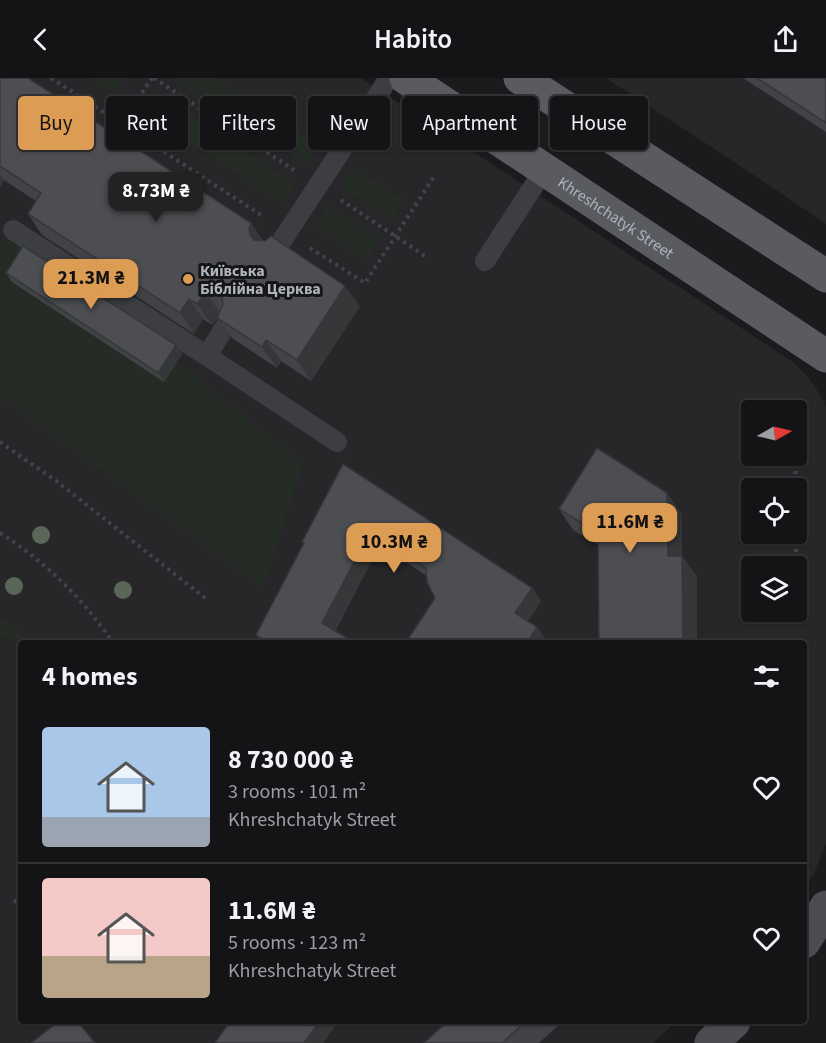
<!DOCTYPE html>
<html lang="en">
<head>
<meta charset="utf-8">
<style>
  :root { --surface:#141416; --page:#1d1d1f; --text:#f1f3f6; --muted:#9d9ea1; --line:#333335; --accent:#dc9c53 }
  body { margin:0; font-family:"Source Sans 3",sans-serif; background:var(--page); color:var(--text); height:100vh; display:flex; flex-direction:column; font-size:22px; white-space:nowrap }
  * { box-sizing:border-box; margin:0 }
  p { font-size:20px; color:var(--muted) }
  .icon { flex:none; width:33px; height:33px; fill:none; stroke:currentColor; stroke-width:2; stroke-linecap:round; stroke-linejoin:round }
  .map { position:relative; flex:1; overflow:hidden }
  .details { position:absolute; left:18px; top:562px; width:789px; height:384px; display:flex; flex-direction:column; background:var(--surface); border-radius:6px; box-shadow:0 2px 4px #0004,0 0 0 2px var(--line) }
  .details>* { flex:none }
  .hud { position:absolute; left:18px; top:18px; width:790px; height:54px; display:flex; gap:12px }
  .needle { width:39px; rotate:82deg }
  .controls { position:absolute; left:741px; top:322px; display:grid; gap:12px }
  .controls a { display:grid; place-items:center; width:66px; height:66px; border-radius:6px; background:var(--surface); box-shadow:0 2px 4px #0004,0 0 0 2px var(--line); font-size:30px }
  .price { position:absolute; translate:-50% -51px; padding:0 14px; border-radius:12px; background:var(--accent); color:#111; font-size:20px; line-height:39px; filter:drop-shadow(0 2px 3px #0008) }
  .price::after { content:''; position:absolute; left:50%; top:36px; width:18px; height:14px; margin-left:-9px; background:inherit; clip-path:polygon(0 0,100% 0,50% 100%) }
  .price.active { background:#222; color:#fff }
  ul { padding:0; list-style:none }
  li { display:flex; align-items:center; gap:18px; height:150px; padding:0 24px }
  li+li { border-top:2px solid var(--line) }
  li span { display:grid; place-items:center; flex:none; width:168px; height:120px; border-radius:6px; color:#555 }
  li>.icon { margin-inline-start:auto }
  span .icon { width:72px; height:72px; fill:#fffc; stroke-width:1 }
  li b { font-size:26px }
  h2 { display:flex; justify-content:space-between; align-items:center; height:72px; padding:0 24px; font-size:26px }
  .tag { padding:0 21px; border-radius:6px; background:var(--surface); box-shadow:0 2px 4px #0004,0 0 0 2px var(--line); font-size:21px; line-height:54px }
  .tag.active { background:var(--accent); color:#111 }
  header { display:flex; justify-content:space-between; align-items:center; height:78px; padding:0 24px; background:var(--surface); font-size:27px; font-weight:600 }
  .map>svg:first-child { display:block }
  .built { fill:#27272a; fill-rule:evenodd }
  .green { fill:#252c25 }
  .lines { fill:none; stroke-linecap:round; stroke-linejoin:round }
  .path { stroke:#424548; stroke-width:4; stroke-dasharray:3 4.5; stroke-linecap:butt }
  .service { stroke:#3c3e41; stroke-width:20 }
  .secondary { stroke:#4b4d51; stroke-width:33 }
  .primary { stroke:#595b60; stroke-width:33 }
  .tree { fill:#596658 }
  .wall { fill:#424347 }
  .shaded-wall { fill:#363739 }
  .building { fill:#4d4e52; stroke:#363739; stroke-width:1.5 }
  .poi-dot { fill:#dc9c53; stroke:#161618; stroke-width:2 }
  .labels { text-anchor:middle; stroke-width:6; stroke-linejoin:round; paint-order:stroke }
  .street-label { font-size:16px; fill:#afb4ba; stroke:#161618 }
  .poi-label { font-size:16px; font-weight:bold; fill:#afb4ba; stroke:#161618; text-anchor:start }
</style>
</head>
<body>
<header><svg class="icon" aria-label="back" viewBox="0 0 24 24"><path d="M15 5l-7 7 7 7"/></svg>Habito<svg class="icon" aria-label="share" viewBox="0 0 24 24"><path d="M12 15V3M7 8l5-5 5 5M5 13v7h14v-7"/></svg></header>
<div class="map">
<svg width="826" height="965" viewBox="0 0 826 965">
  <rect width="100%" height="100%" fill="#1b1b1d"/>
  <g class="built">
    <path d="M0,0H361L793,284L809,300L824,323L826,331V766L814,795L804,810V566H21V944H676L653,965H0ZM752,333H796V378H752ZM752,411H796V456H752ZM752,489H796V534H752Z"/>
    <path d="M606,0H826V146L757,99Z"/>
  </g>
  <g class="green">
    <path d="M92,0H126L116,16Z"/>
    <path d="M177,0H217L321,68L308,87Z"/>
    <path d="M164,20L296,106L283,125L152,39Z"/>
    <path d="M354,90L404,123L392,142L341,109Z"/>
    <path d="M328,128L380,162L367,181L316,147Z"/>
    <path d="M13,152L303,386L263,509L0,318V163Z"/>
    <path d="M0,539L13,548L28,564L0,559Z"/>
  </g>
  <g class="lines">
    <g class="path">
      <path d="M51,0L264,139"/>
      <path d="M154,0L294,92"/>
      <path d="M121,46L152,0"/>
      <path d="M341,122L425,178"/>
      <path d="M310,170L365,205L435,97"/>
      <path d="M0,364L55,402L205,520"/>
      <path d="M795,378L796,411"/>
      <path d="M0,455C46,484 83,521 114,566"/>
      <path d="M796,489V456"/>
    </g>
    <g class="service">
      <path d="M13,152L207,278"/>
      <path d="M275,173L389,0"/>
      <path d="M485,183L544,92"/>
      <path d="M226,247L207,278L337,364"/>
    </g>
    <g class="secondary">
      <path d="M804,864L826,829"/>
      <path d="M711,965L734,944"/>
    </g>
    <g class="primary">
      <path id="s1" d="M406,0L826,278"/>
      <path d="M520,0L826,198"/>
    </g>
  </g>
  <g class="tree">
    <circle cx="41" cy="457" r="9"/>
    <circle cx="14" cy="508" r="9"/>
    <circle cx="123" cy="512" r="9"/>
  </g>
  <g class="wall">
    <path d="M0,0L251,145L263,163L360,228L311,303L281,283L277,290L232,260L218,240L212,247L203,241L194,256L42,157L28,136L36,123L4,102L0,109Z"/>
    <path d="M743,0H826V54Z"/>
    <path d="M6,195L182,276L164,304L12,204Z"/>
    <path d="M343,386L532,510L541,523L528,543L537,549L546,562L544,566H405L435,520L427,498L380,467L335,553L357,566H262L256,557L304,466L302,464Z"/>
    <path d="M559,431L682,436V478L697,499L598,467L573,452Z"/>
    <path d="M447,944H562L539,965H424Z"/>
  </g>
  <g class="shaded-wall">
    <path d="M0,96L4,102L0,109Z"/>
    <path d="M251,145L265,166L263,172L250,157L249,151Z"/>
    <path d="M345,208L360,228L311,303L297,282Z"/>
    <path d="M206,215L221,236L212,247L197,226Z"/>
    <path d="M189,221L203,241L194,256L180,235Z"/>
    <path d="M266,262L281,283L277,290L262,269Z"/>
    <path d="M176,267L182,276L164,304L158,295Z"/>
    <path d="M667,415L682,436V499L668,478Z"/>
    <path d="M370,454L380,467L331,559L322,545Z"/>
    <path d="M682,478L697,499V566H683Z"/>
    <path d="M532,510L541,523L524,549L515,535Z"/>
    <path d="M537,549L546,562L544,566H526Z"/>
    <path d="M319,944H338L323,965H304Z"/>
  </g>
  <g class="building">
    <path d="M0,0H28L251,145L249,151L250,157L254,162L265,163L271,158L345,208L297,282L266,262L262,269L217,240L223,226L222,220L217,216L206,215L197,226L189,221L180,235L28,136L41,115L0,88Z"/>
    <path d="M757,0H826V45Z"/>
    <path d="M23,168L176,267L158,295L6,195Z"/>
    <path d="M597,370L667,415L668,478H682L683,566H599L598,455L559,431Z"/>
    <path d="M343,386L532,510L515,535L537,549L526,566H405L435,520L427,504L426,490L370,454L322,545L357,566H271L256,557L304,465L302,464Z"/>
    <path d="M21,816V833L13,823Z"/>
    <path d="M58,944H78L95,965H31Z"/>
    <path d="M230,944H319L304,965H215Z"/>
    <path d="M447,944H525L502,965H424Z"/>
  </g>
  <circle class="poi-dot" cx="188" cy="201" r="6"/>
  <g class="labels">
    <g class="street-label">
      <text dy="6" stroke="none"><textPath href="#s1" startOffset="252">Khreshchatyk Street</textPath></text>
    </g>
    <g class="poi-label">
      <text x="200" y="198">Київська<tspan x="200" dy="18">Біблійна Церква</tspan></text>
    </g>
  </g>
</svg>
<div class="controls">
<a><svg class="needle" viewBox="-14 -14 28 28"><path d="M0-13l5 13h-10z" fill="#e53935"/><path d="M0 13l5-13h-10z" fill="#9d9ea1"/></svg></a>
<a><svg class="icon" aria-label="locate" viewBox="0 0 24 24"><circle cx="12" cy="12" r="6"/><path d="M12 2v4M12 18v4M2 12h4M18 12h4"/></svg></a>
<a><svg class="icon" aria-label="layers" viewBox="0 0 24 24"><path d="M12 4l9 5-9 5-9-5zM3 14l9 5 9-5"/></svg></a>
</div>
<b class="price active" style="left:156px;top:145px">8.73M ₴</b>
<b class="price" style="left:91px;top:232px">21.3M ₴</b>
<b class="price" style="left:630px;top:476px">11.6M ₴</b>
<b class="price" style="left:394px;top:496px">10.3M ₴</b>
<div class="hud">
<a class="tag active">Buy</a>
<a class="tag">Rent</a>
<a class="tag">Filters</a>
<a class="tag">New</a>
<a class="tag">Apartment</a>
<a class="tag">House</a>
</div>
<section class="details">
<h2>4 homes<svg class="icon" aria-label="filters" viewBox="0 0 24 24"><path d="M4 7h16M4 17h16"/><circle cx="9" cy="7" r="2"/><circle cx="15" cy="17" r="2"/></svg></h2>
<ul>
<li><span style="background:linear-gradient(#a9c7e8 75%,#9aa5b1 0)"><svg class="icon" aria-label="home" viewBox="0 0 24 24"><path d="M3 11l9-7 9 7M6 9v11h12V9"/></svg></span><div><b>8 730 000 ₴</b><p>3 rooms · 101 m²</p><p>Khreshchatyk Street</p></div><svg class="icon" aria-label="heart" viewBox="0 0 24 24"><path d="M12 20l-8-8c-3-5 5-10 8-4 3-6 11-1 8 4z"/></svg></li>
<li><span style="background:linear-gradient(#f6c9c9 65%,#b9a48a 0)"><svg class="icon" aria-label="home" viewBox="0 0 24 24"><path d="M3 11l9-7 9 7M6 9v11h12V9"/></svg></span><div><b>11.6M ₴</b><p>5 rooms · 123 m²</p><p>Khreshchatyk Street</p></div><svg class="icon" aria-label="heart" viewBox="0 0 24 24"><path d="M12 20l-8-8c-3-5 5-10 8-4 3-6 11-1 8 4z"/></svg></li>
</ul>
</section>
</div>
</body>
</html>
